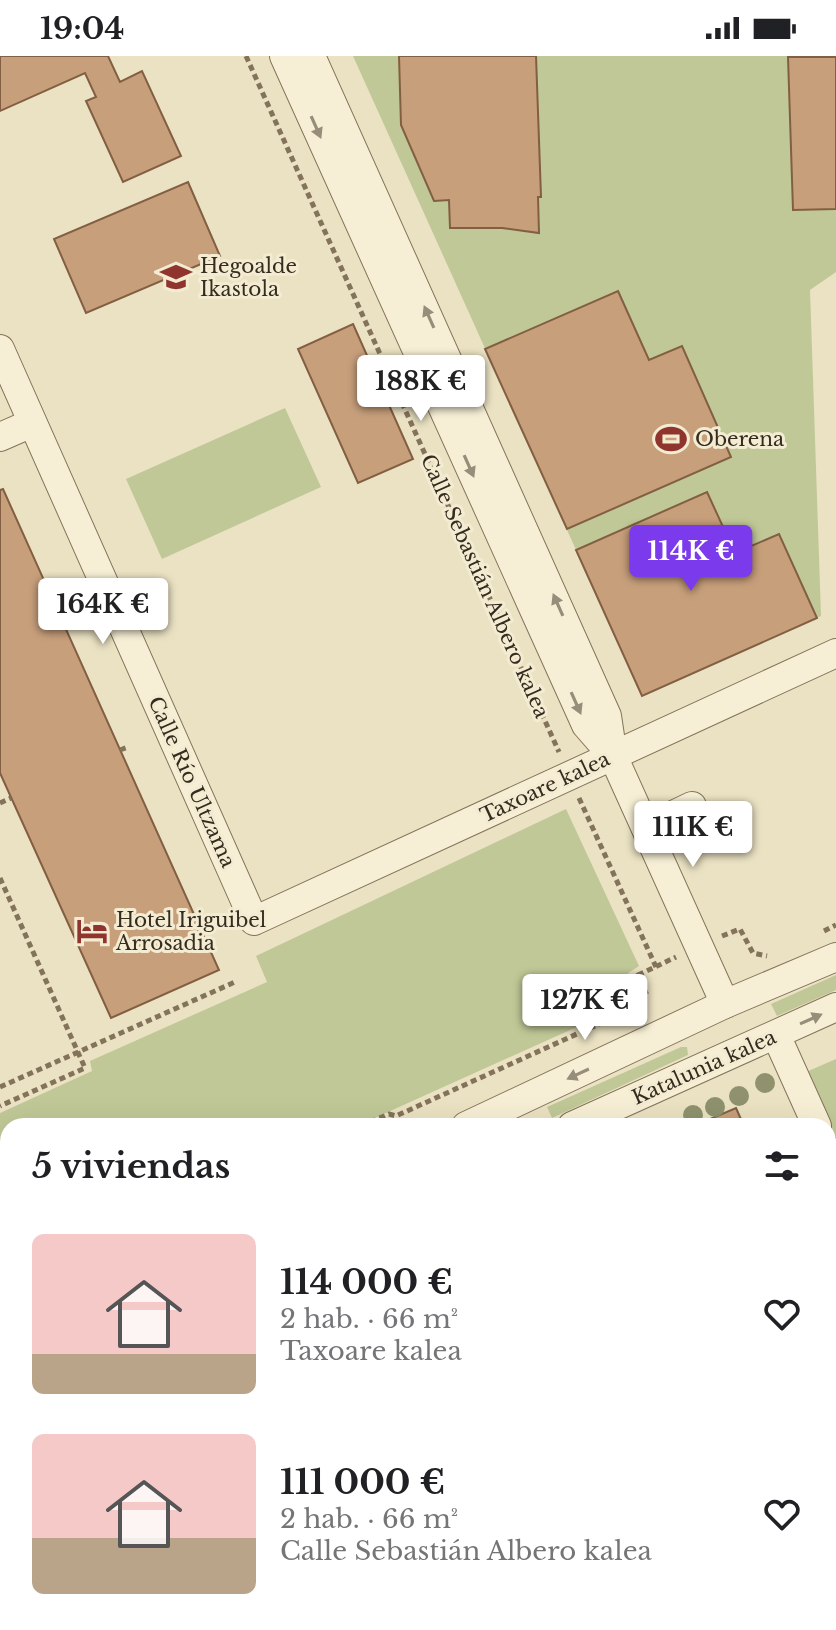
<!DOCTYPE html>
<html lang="es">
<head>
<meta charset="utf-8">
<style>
  :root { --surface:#fff; --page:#f2f2f2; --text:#202124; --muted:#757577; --accent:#7c3aed }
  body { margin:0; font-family:"Libre Baskerville",serif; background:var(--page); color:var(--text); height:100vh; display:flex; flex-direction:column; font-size:30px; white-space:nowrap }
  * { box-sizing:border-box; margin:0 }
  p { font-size:26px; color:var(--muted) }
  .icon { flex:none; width:44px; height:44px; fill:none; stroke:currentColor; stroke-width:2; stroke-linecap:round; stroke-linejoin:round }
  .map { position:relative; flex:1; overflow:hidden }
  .drawer { position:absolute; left:0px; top:1062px; width:836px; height:512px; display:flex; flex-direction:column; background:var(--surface); border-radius:24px 24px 0 0; box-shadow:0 8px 32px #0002 }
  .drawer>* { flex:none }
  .price { position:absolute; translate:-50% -68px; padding:0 18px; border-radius:8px; background:#fff; color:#222; font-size:26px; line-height:52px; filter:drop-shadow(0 2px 4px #0008) }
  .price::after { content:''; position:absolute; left:50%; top:48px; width:24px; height:18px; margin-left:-12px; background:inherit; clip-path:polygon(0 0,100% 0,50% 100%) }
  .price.current { background:var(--accent); color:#fff }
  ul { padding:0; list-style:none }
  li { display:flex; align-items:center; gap:24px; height:200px; padding:0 32px }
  li span { display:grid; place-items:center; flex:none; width:224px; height:160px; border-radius:12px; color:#555 }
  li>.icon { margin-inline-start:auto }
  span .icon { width:96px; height:96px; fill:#fffc; stroke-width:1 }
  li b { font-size:34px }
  h2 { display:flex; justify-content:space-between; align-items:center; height:96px; padding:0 32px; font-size:34px }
  .status { display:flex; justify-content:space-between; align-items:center; height:56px; padding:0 40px; background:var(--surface); direction:ltr }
  .status svg { height:22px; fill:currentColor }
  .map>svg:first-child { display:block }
  .green { fill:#c0c897 }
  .building { fill:#c79f7b; stroke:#825f42; stroke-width:2 }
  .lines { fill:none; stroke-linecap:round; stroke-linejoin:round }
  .minor-casing { stroke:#84735b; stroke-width:30 }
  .path { stroke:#84735b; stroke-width:5; stroke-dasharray:6 4; stroke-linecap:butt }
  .minor { stroke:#f7efd5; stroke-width:28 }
  .tree { fill:#8f926d }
  .oneway { fill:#968d7a }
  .labels { text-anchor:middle; stroke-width:6; stroke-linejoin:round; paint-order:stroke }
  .poi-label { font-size:20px; fill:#352b1e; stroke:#f3ecd2; text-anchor:start }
  .street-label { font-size:20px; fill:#352b1e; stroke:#f3ecd2 }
</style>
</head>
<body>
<div class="status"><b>19:04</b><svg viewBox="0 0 49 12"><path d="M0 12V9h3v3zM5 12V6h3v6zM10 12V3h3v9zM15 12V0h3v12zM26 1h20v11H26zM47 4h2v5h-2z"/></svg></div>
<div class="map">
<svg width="836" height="1574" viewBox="0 0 836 1574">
  <rect width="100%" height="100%" fill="#ebe2c3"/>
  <g class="green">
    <path d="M353,0H836V216L810,234L821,560L642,640Z"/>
    <path d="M285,352L321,431L162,503L126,423Z"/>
    <path d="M566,753L639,910L628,917L639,943L357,1070H8V1226L0,1230V1057L92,1015L90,1005L267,926L256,900Z"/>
    <path d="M836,919V934L777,960L771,948Z"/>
    <path d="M681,991H687L688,999L552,1062L547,1051Z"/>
    <path d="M836,1003V1083L806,1016Z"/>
  </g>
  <g class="building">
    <path d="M0,0H108L120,26L142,15L181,100L123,126L86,45L96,41L85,17L0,55Z"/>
    <path d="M399,0H536L541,141H538L539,177L502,172H450L449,144L434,145L401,69Z"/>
    <path d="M788,1H836V153L793,154Z"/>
    <path d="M188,126L220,200L86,257L54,183Z"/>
    <path d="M618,235L649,304L682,290L731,401L567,473L485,293Z"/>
    <path d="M353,268L413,403L358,427L298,293Z"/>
    <path d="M3,433L219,914L111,962L0,717V434Z"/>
    <path d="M707,436L735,497L779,478L817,562L642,640L576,494Z"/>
    <path d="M736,1052L744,1070H713L710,1063Z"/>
    <path d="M836,1222V1368L828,1372V1226Z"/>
    <path d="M290,1566H339L321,1574H294Z"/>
    <path d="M493,1566L496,1574H449L466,1566Z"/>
    <path d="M518,1566H798L780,1574H512L520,1570Z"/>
  </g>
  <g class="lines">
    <defs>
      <g id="minor">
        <path d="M284,0L586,669L613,700"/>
        <path d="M311,0L607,660L613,700L725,948"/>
        <path d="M0,293L254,865L836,597"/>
        <path d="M0,381L32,367"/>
        <path d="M646,772L692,750"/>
        <path d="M653,789L700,769"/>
        <path d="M776,979L817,1070"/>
        <path d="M466,1070L725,948L836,901"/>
        <path d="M572,1070L836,951"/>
        <path d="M828,1094L836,1111"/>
        <path d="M828,1213L836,1209"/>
        <path d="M0,1275L8,1274"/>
        <path d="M0,1315L8,1313"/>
        <path d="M828,1484L836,1502"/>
        <path d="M352,1574L369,1566"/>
        <path d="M800,1574L818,1566"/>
      </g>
    </defs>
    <use href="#minor" class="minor-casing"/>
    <g class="path">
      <path d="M246,0L559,696"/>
      <path d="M120,694L128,691"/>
      <path d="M579,742L656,911"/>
      <path d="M0,747L11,742"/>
      <path d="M0,822L85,1012L0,1050"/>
      <path d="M824,875L836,869"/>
      <path d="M722,880L740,873L753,897L767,900"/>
      <path d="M0,1031L235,926"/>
      <path d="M361,1070L389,1058L396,1060L643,948L646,937L638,919L676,901"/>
      <path d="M0,1235L8,1233"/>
      <path d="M828,1384L836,1381"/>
      <path d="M248,1566L252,1574"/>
      <path d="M506,1566L509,1574"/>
      <path d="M303,1574L321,1566"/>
      <path d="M420,1574L438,1566"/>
    </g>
    <use href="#minor" class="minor"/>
  </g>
  <g class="tree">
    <circle cx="765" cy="1027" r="10"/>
    <circle cx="739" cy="1040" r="10"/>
    <circle cx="715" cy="1051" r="10"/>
    <circle cx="693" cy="1059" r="10"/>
  </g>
  <defs><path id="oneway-solid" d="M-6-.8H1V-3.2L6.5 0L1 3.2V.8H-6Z" transform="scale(2)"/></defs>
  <g class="oneway">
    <use href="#oneway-solid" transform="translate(316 71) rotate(66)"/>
    <use href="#oneway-solid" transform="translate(429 261) rotate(-114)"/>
    <use href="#oneway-solid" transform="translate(469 410) rotate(66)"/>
    <use href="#oneway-solid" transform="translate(558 549) rotate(-114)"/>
    <use href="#oneway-solid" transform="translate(576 647) rotate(66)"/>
    <use href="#oneway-solid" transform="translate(811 963) rotate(-24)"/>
    <use href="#oneway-solid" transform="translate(578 1018) rotate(155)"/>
  </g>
  <defs>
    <symbol id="school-bare" viewBox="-9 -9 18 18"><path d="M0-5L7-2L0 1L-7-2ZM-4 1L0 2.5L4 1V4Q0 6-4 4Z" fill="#90342e" stroke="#f3ecd2" stroke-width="2.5" paint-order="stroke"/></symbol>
    <symbol id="stadium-bare" viewBox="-9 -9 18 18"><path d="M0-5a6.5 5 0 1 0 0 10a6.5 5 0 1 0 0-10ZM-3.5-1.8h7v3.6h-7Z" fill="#90342e" stroke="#f3ecd2" stroke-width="2.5" paint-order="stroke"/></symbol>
    <symbol id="hotel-bare" viewBox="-9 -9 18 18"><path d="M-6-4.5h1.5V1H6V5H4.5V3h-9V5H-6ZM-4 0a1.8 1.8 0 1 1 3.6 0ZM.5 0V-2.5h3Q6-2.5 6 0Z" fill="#90342e" stroke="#f3ecd2" stroke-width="2.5" paint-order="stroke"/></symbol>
  </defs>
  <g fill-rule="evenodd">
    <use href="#school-bare" x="154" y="199" width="44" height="44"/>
    <use href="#stadium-bare" x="649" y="361" width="44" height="44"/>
    <use href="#hotel-bare" x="70" y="853" width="44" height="44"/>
  </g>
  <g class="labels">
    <g class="poi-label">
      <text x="200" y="217">Hegoalde<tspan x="200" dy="23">Ikastola</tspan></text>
      <text x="695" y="390">Oberena</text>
      <text x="116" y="871">Hotel Iriguibel<tspan x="116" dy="23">Arrosadia</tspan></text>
    </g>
    <g class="street-label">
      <text transform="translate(485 530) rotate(66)" y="7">Calle Sebastián Albero kalea</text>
      <text transform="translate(192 726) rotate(66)" y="7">Calle Río Ultzama</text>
      <text transform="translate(545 731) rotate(-25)" y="7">Taxoare kalea</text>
      <text transform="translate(704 1011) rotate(-24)" y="7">Katalunia kalea</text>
    </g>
  </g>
</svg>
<b class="price" style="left:421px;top:367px">188K €</b>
<b class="price current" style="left:691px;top:537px">114K €</b>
<b class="price" style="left:103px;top:590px">164K €</b>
<b class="price" style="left:693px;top:813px">111K €</b>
<b class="price" style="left:585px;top:986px">127K €</b>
<section class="drawer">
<h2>5 viviendas<svg class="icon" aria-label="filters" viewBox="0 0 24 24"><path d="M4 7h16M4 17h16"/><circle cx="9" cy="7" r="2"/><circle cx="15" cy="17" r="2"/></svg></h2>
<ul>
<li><span style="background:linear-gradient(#f6c9c9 75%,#b9a48a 0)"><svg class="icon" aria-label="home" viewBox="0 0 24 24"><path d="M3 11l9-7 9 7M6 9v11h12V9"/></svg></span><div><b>114 000 €</b><p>2 hab. · 66 m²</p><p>Taxoare kalea</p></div><svg class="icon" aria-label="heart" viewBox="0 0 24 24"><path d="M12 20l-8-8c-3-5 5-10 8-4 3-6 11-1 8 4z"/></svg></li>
<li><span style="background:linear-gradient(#f6c9c9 65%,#b9a48a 0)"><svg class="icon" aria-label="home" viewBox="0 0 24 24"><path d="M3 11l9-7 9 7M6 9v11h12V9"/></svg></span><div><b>111 000 €</b><p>2 hab. · 66 m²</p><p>Calle Sebastián Albero kalea</p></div><svg class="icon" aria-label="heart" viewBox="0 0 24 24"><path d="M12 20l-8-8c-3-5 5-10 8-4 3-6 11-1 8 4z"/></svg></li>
</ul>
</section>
</div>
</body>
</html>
